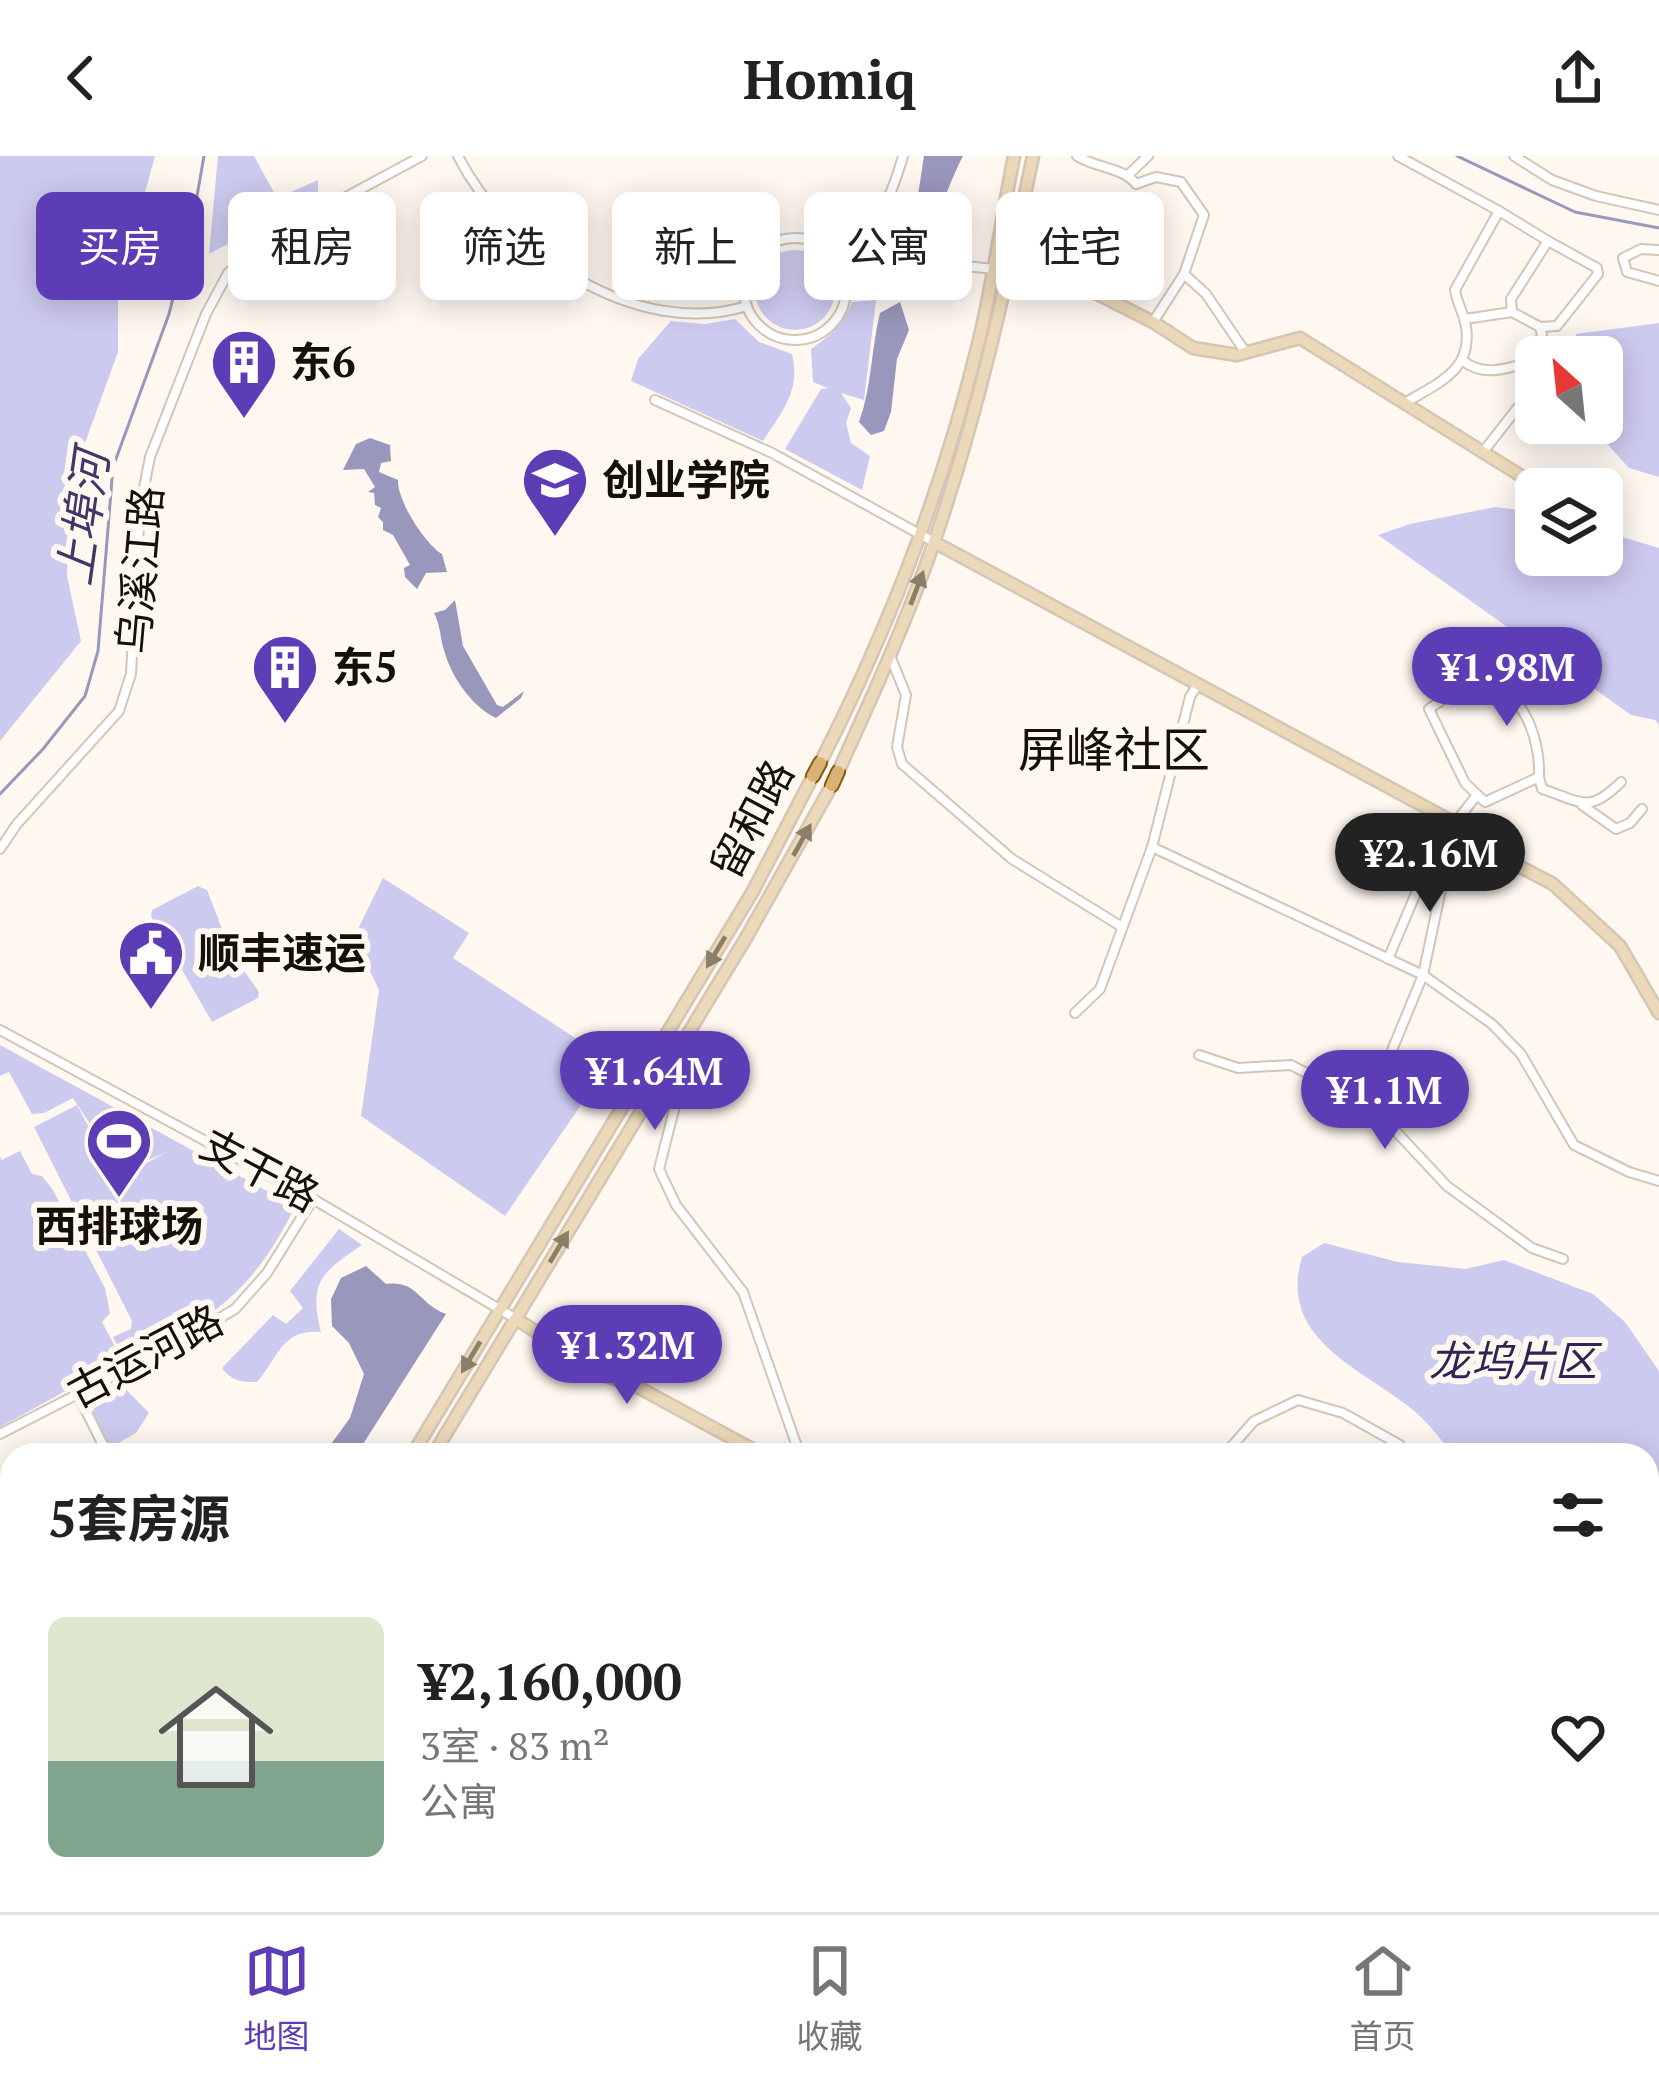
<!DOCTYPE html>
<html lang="zh">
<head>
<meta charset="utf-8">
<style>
  :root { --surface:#fff; --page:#f6f6f6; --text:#222; --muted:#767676; --line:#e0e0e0; --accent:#5c3db6 }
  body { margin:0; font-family:"PT Serif","Noto Sans SC",serif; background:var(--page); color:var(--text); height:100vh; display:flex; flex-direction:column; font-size:45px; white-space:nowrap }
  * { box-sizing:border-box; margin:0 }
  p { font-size:39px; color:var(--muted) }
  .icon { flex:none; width:66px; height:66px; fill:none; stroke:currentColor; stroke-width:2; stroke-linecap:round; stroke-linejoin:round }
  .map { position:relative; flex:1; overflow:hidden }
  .sheet { position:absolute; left:0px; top:1287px; width:1659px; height:471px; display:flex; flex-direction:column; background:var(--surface); border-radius:36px 36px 0 0; box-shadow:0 6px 30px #0003 }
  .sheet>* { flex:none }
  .guide { position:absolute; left:36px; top:36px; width:1587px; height:108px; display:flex; gap:24px }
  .needle { width:78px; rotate:333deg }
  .controls { position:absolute; left:1515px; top:180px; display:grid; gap:24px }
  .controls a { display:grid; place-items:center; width:108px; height:108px; border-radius:18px; background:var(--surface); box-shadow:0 6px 30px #0003; font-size:60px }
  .price { position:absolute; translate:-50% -102px; padding:0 27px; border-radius:42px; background:var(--accent); color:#fff; font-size:39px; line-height:78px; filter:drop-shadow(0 3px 6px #0008) }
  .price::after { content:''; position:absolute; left:50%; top:72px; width:36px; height:27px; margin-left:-18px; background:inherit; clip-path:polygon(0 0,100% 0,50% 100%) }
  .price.active { background:#222; color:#fff }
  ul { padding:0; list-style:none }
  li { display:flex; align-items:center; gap:36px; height:300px; padding:0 48px }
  li span { display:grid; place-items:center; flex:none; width:336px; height:240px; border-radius:18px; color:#555 }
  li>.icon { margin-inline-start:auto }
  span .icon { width:144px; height:144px; fill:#fffc; stroke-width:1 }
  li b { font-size:51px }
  h2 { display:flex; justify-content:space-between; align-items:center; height:144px; padding:0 48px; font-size:51px }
  .tag { padding:0 42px; border-radius:18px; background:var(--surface); box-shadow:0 6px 30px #0003; font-size:42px; line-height:108px }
  .tag.active { background:var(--accent); color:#fff }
  header { display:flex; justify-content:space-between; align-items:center; height:156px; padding:0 48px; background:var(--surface); font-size:54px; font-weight:600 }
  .tabs { display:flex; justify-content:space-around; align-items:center; height:168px; border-top:3px solid var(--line); background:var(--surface); font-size:33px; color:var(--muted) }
  .tabs a { display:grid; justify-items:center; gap:6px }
  .tabs .active { color:var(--accent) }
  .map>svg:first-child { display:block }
  .green { fill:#cdcaef }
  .water { fill:#9a97bc }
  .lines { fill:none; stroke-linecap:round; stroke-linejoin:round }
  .stream { stroke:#9a97bc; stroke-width:3 }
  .street-casing { stroke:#d4c5b4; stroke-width:12 }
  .secondary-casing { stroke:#d4c5b4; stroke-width:15 }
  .primary-casing { stroke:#855912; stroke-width:16 }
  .street { stroke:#fff; stroke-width:8 }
  .secondary { stroke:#ecd9b9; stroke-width:10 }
  .primary { stroke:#dab374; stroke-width:12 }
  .oneway { fill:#8b7f6a }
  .labels { text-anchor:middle; stroke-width:12; stroke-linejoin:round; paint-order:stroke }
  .poi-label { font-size:42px; font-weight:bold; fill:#15100a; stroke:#fff8f1; text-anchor:start }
  .street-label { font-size:42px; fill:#15100a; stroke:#fff8f1 }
  .park-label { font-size:42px; font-style:italic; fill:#2e2555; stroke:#fff8f1 }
  .water-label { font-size:45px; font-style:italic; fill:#3f3768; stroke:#fff8f1 }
  .quarter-label { font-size:48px; fill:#15100a; stroke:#fff8f1 }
</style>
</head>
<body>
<header><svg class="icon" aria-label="back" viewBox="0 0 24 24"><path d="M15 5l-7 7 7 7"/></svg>Homiq<svg class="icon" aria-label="share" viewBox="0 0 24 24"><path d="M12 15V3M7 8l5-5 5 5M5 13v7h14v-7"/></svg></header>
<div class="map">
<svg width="1659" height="1756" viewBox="0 0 1659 1756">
  <rect width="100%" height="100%" fill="#fff8f1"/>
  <g class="green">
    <path d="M0,0H155L118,136V196L70,328L67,420L81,485L0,585Z"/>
    <path d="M218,0H254L277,42L318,24V40L209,98Z"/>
    <circle cx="795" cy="134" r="40"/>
    <path d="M876,144L864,244L841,237L851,252L846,267L851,287L870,300L862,334L785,293L821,233L828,232L813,226L811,193C831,179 843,169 852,146Z"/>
    <path d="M735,163L759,186L792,198C801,235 782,255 763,285L631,225L638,203L671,165L705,168Z"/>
    <path d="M1659,167V321L1629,312L1588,267H1602V201H1572L1576,178Z"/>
    <path d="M1495,351L1536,356V399H1602V375L1659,392V569L1655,564L1631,559L1378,379L1410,368Z"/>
    <path d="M383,722L469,777L453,802L589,891L609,908L505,1060L361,960L379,834L354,781Z"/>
    <path d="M198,730L207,734L231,796L259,836L258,842L212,866L151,760L152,754Z"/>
    <path d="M0,889L287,1046L292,1057C249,1141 207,1165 125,1205L113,1181L131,1173L132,1165L34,971L77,949L93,979L117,967L139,1011L169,995L140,1008L118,965L94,974L73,942L44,957L32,958L9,916L0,920Z"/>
    <path d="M20,995L32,1018L42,1020L53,1034L105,1132L110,1157L102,1166L122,1204L0,1271V1001L2,1004Z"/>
    <path d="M339,1073L362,1089C323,1116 308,1124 321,1176C281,1173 279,1201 257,1226C241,1226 232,1225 222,1212L273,1159L286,1168L303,1152L290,1135Z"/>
    <path d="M1324,1087L1398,1106L1466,1113L1504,1104L1593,1138L1625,1166L1659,1215V1411L1647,1514V1299H1454C1440,1283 1426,1263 1408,1250C1356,1210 1278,1181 1302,1101Z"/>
    <path d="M116,1223L149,1257L136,1277L109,1292L85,1239Z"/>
    <path d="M981,1746H1628L1627,1756H981Z"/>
  </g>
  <g class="water">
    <path d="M924,0H963C938,48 937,90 879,105L886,83L916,52Z"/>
    <path d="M900,146L909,174L897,203L891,256L884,275L871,279L859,266C872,230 871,193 880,157Z"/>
    <path d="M370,282L390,289L391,305L381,307L379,316L398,324C397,345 426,389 442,398L447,416L426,417L417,433L405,421L404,412L410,409L393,379L383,374V366L378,361L381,352L375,349L374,337L368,336L375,331L364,313L343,314L356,288Z"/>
    <path d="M455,444L463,490L497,549L503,551L524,535L521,542L496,562C471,550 451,520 444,494C440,482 441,471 434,457L445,454Z"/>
    <path d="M366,1110L386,1128C418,1124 417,1147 446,1158L356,1299H323L350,1262L364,1218L349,1187L332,1170L331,1143L341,1122Z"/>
  </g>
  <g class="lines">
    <g class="stream">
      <path d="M1457,0L1575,56L1659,72"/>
      <path d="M0,638L43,593L85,540L98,495L113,311L169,158L193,63L204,0"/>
    </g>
    <defs>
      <g id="street">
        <path d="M458,0C507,97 637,184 747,150"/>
        <path d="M1077,0C1095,12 1123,11 1136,28L1156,21L1181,26L1204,59L1184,118L1153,166"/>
        <path d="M1398,0L1499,55L1455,134C1457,147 1464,158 1466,171C1473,215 1437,227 1405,247"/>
        <path d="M1514,0L1552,24L1596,40L1659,54"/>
        <path d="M1128,19L1148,0"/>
        <path d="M1499,55L1548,85L1511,143L1512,156"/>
        <circle cx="795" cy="133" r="51"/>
        <path d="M1659,94L1641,93L1623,102L1627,116L1659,125"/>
        <path d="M836,103C875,81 891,42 903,0"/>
        <path d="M1184,118L1206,138L1246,197"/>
        <path d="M846,135L965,110L994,113"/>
        <path d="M1465,163L1512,156L1540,171L1542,179L1530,206L1536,233"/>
        <path d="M1540,171L1557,170L1598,118L1597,112L1548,85"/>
        <path d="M1463,205C1484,221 1506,213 1530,206"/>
        <path d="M655,244L772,297L934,386"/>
        <path d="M1483,296L1519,250L1536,243"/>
        <path d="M891,502L906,539L897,591L902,608L1012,703L1122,771"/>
        <path d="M1462,530C1474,531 1489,531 1501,536C1530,548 1540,593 1539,621L1485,646L1465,627L1429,553Z"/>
        <path d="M1539,621L1542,633C1581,645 1588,659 1621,626"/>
        <path d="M1582,649L1616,673L1630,667L1642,653"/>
        <path d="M1152,691L1423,819L1492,868L1521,898L1574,989L1629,1016L1659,1025"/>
        <path d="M0,693L17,668L119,555L131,518L140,352L150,301L206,158L228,117L268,83L422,0"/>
        <path d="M1388,803L1439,683L1443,680L1452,684"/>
        <path d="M1075,857L1100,833L1152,691L1190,541L1198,528"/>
        <path d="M0,874L313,1043L516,1163"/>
        <path d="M682,887L708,897L678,938L659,1013L676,1049L743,1136L800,1299"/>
        <path d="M1199,899L1238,912L1291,909L1374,952L1447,1030L1532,1092L1563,1103"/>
        <path d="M1369,950L1423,819L1455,667L1477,639"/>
        <path d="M77,1237L108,1299"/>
        <path d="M0,1278L185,1183L235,1153L267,1117L313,1043"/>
        <path d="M1224,1299L1254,1265L1298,1244L1343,1257L1400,1289"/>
        <path d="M0,1423L12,1447"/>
        <path d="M0,1568L12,1561"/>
        <path d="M0,1631L12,1655"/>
        <path d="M1659,1685V1655"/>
        <path d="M326,1746L331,1756"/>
        <path d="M341,1746L347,1756"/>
        <path d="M640,1746L646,1756"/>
        <path d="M867,1746L873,1756"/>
        <path d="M229,1756L235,1746"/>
        <path d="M909,1756L929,1746"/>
      </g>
      <g id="secondary">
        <path d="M1013,95L1153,166L1193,192L1237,199L1300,182L1542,333"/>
        <path d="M934,386L1455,667L1488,694L1553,728L1620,790L1659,857"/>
        <path d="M820,607C889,472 945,327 980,180C994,120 1002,60 1014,0"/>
        <path d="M838,616C872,541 906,467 933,389C977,262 1006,131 1033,0"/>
        <path d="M516,1163L606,1220L634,1229L763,1299"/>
        <path d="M412,1299L753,735L813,620"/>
        <path d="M433,1299L746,782L832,629"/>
        <path d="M1167,1299H1188"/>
        <path d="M120,1756L127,1746"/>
        <path d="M140,1756L147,1746"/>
      </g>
      <g id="primary">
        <path d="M813,620L820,607"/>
        <path d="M832,629L838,616"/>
      </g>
    </defs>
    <use href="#street" class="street-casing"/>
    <use href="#secondary" class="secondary-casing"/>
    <use href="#primary" class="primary-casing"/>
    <use href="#street" class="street"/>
    <use href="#secondary" class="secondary"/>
    <use href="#primary" class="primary"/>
  </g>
  <defs><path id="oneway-solid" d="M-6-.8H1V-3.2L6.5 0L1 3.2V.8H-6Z" transform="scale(3)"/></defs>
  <g class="oneway">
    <use href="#oneway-solid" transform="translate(917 432) rotate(-69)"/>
    <use href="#oneway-solid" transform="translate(802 684) rotate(-61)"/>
    <use href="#oneway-solid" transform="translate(716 796) rotate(121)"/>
    <use href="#oneway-solid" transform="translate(559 1091) rotate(-59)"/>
    <use href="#oneway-solid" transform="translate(471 1201) rotate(121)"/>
  </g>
  <defs>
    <symbol id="building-pin" viewBox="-11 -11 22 30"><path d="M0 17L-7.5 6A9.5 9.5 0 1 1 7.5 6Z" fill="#5c3db6" stroke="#fff8f1"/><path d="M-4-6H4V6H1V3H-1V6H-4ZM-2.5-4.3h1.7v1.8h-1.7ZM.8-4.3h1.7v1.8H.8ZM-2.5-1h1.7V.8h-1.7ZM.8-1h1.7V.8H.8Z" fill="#fff"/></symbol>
    <symbol id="university-pin" viewBox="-11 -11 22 30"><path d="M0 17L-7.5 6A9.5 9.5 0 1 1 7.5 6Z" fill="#5c3db6" stroke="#fff8f1"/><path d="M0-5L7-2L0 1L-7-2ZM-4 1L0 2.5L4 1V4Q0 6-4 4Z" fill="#fff"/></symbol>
    <symbol id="civic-pin" viewBox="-11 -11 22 30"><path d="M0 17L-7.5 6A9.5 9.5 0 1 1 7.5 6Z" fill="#5c3db6" stroke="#fff8f1"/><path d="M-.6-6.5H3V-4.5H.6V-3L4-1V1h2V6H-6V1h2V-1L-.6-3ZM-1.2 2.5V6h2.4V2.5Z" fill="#fff"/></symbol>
    <symbol id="stadium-pin" viewBox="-11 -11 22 30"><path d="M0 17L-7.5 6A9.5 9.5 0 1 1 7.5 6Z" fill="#5c3db6" stroke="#fff8f1"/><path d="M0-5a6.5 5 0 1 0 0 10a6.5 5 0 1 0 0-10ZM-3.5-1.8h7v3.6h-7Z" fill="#fff"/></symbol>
  </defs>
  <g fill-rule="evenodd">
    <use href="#building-pin" x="206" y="168" width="76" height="104"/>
    <use href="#university-pin" x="517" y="286" width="76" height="104"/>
    <use href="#building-pin" x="247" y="473" width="76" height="104"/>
    <use href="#civic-pin" x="113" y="759" width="76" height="104"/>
    <use href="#stadium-pin" x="81" y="947" width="76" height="104"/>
  </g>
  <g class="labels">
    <g class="poi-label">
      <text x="290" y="221">东6</text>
      <text x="602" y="339">创业学院</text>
      <text x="332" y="526">东5</text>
      <text x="198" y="812">顺丰速运</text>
      <text x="119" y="1085" text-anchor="middle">西排球场</text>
    </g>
    <g class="street-label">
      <text transform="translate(140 414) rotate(-85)" y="15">乌溪江路</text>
      <text transform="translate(752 663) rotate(-62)" y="15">留和路</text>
      <text transform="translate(260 1014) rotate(28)" y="15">支干路</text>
      <text transform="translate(145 1200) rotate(-28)" y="15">古运河路</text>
    </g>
    <g class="park-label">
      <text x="1513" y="1220">龙坞片区</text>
    </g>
    <g class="water-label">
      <text transform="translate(83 362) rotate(-82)" y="16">上埠河</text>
    </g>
    <g class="quarter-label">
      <text x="1114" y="611">屏峰社区</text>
    </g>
  </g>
</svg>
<div class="controls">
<a><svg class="needle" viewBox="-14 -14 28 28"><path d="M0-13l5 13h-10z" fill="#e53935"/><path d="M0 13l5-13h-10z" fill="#767676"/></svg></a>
<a><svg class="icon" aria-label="layers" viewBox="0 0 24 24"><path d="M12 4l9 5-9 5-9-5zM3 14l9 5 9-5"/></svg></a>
</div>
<b class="price" style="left:1507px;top:573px">¥1.98M</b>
<b class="price active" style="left:1430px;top:759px">¥2.16M</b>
<b class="price" style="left:655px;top:977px">¥1.64M</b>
<b class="price" style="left:1385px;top:996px">¥1.1M</b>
<b class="price" style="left:627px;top:1251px">¥1.32M</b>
<div class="guide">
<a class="tag active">买房</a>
<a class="tag">租房</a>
<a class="tag">筛选</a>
<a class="tag">新上</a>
<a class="tag">公寓</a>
<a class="tag">住宅</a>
</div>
<section class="sheet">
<h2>5套房源<svg class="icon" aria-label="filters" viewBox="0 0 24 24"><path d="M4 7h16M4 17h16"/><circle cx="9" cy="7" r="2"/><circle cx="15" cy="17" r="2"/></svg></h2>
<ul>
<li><span style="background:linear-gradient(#dfe7d0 60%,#7fa58c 0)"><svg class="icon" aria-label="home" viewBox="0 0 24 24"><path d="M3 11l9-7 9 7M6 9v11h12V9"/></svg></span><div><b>¥2,160,000</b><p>3室 · 83 m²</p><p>公寓</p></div><svg class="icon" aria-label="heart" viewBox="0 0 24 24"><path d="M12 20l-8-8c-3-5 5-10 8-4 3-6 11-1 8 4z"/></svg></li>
</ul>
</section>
</div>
<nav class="tabs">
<a class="active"><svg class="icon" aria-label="map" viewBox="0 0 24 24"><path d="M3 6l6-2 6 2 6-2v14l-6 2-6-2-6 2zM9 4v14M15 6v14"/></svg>地图</a>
<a><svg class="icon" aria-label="saved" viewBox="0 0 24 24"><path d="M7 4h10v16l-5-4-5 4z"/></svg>收藏</a>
<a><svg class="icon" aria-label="home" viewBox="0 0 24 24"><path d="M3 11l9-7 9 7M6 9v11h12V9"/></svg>首页</a>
</nav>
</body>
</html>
